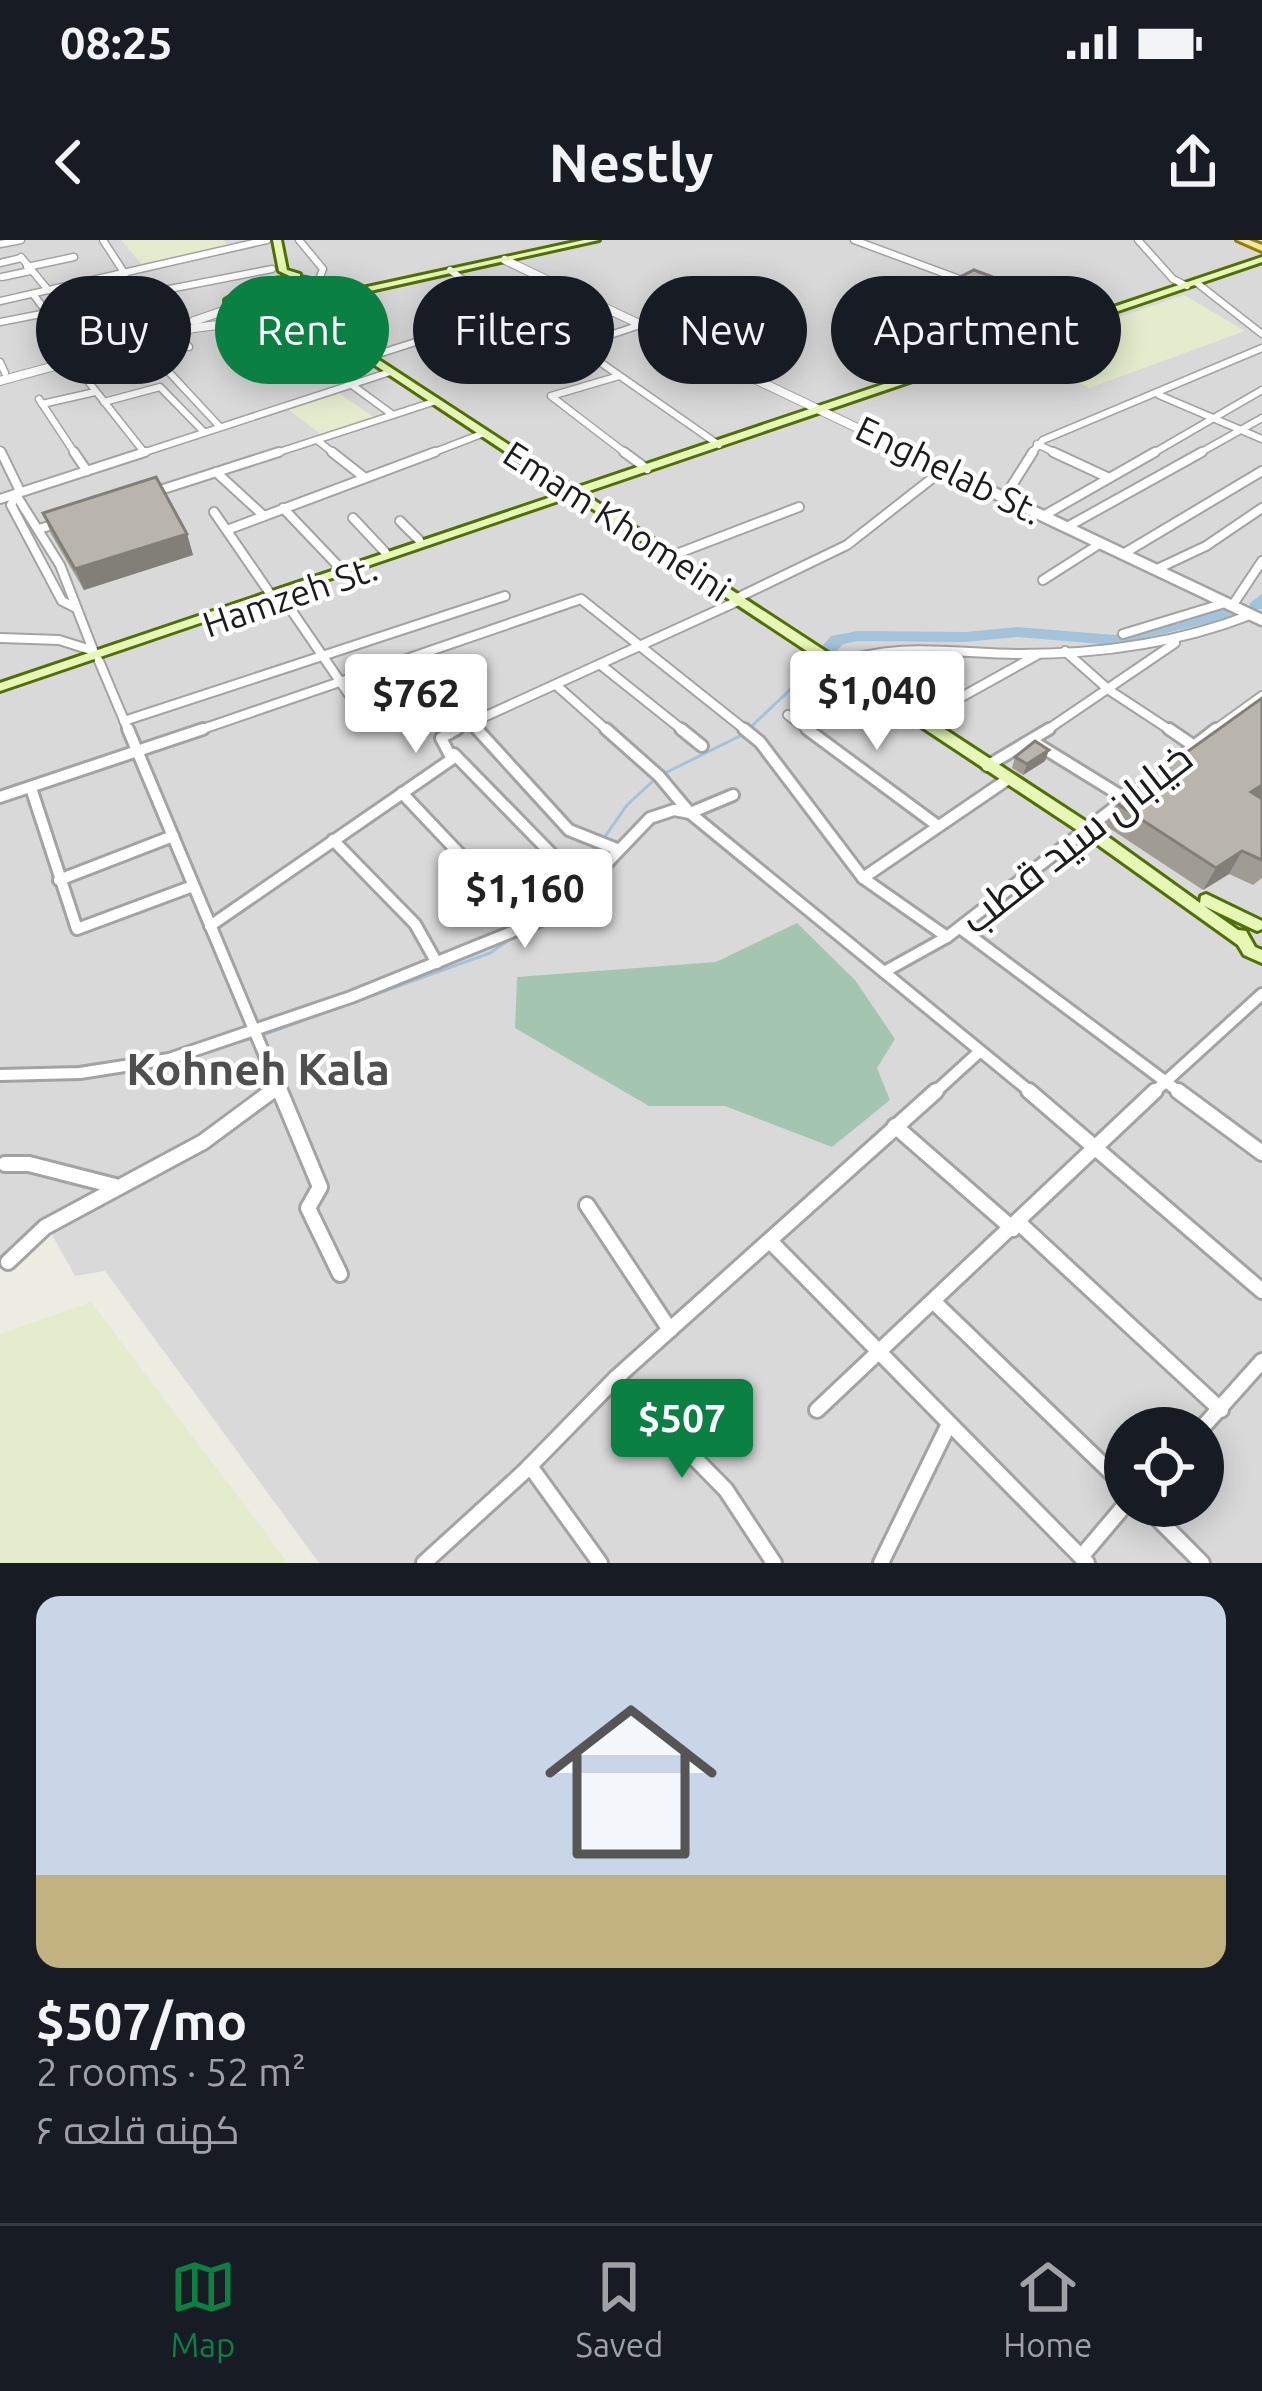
<!DOCTYPE html>
<html lang="en">
<head>
<meta charset="utf-8">
<style>
  :root { --surface:#171b24; --page:#242831; --text:#f1f3f6; --muted:#9ea1a6; --line:#363941; --accent:#0b8043 }
  body { margin:0; font-family:Ubuntu,Cairo,sans-serif; background:var(--page); color:var(--text); height:100vh; display:flex; flex-direction:column; font-size:45px; white-space:nowrap }
  * { box-sizing:border-box; margin:0 }
  p { font-size:39px; color:var(--muted) }
  .icon { flex:none; width:66px; height:66px; fill:none; stroke:currentColor; stroke-width:2; stroke-linecap:round; stroke-linejoin:round }
  .map { position:relative; height:1323px; overflow:hidden }
  .details { display:flex; flex-direction:column; background:var(--surface); flex:1 }
  .details>* { flex:none }
  .hud { position:absolute; left:36px; top:36px; width:1191px; height:108px; display:flex; gap:24px }
  .tools { position:absolute; left:1104px; top:1167px; display:grid; gap:24px }
  .tools a { display:grid; place-items:center; width:120px; height:120px; border-radius:50%; background:var(--surface); box-shadow:0 6px 30px #0003; font-size:60px }
  .price { position:absolute; translate:-50% -102px; padding:0 27px; border-radius:12px; background:#fff; color:#222; font-size:39px; line-height:78px; filter:drop-shadow(0 3px 6px #0008) }
  .price::after { content:''; position:absolute; left:50%; top:72px; width:36px; height:27px; margin-left:-18px; background:inherit; clip-path:polygon(0 0,100% 0,50% 100%) }
  .price.selected { background:var(--accent); color:#fff }
  ul { padding:0; list-style:none }
  li { display:grid; align-content:center; gap:24px; height:636px; padding:0 36px }
  li span { display:grid; place-items:center; height:372px; border-radius:24px; color:#555 }
  li>.icon { margin-inline-start:auto }
  span .icon { width:216px; height:216px; fill:#fffc; stroke-width:1 }
  li b { font-size:51px }
  .chip { padding:0 42px; border-radius:54px; background:var(--surface); box-shadow:0 6px 30px #0003; font-size:42px; line-height:108px }
  .chip.selected { background:var(--accent); color:#fff }
  .status { display:flex; justify-content:space-between; align-items:center; height:84px; padding:0 60px; background:var(--surface); direction:ltr }
  .status svg { height:33px; fill:currentColor }
  header { display:flex; justify-content:space-between; align-items:center; height:156px; padding:0 36px; background:var(--surface); font-size:54px; font-weight:700 }
  .tabs { display:flex; justify-content:space-around; align-items:center; height:168px; border-top:3px solid var(--line); background:var(--surface); font-size:33px; color:var(--muted) }
  .tabs a { display:grid; justify-items:center; gap:6px }
  .tabs .selected { color:var(--accent) }
  .map>svg:first-child { display:block }
  .residential { fill:#dad9d9; fill-rule:evenodd }
  .farmland { fill:#e4eccd }
  .cemetery { fill:#a4c6b0 }
  .plaza { fill:#d9d6e3 }
  .lines { fill:none; stroke-linecap:round; stroke-linejoin:round }
  .stream { stroke:#a3c3db; stroke-width:3 }
  .river { fill:#a3c3db; fill-rule:evenodd }
  .minor-far3-casing { stroke:#a3a3a3; stroke-width:9 }
  .minor-far2-casing { stroke:#a3a3a3; stroke-width:12 }
  .minor-far1-casing { stroke:#a3a3a3; stroke-width:16 }
  .minor-casing { stroke:#a3a3a3; stroke-width:20 }
  .tertiary-far1-casing { stroke:#a3a3a3; stroke-width:10 }
  .tertiary-casing { stroke:#a3a3a3; stroke-width:15 }
  .secondary-casing { stroke:#507007; stroke-width:6 }
  .primary-casing { stroke:#927e03; stroke-width:6 }
  .minor-far3 { stroke:#fff; stroke-width:6 }
  .minor-far2 { stroke:#fff; stroke-width:8 }
  .minor-far1 { stroke:#fff; stroke-width:10 }
  .minor { stroke:#fff; stroke-width:14 }
  .tertiary-far1 { stroke:#fff; stroke-width:8 }
  .tertiary { stroke:#fff; stroke-width:10 }
  .secondary { fill:#e7f8b6; fill-rule:evenodd }
  .primary { fill:#fae39b; fill-rule:evenodd }
  .wall { fill:#a09c94 }
  .shaded-wall { fill:#827f78 }
  .building { fill:#bab5ac; stroke:#827f78; stroke-width:3 }
  .labels { text-anchor:middle; stroke-width:9; stroke-linejoin:round; paint-order:stroke }
  .far-street-label { font-size:36px; fill:#1c1c1c; stroke:#fff }
  .street-label { font-size:42px; fill:#1c1c1c; stroke:#fff }
  .neighbourhood-label { font-size:45px; font-weight:bold; fill:#4f4f4f; stroke:#fff }
</style>
</head>
<body>
<div class="status"><b>08:25</b><svg viewBox="0 0 49 12"><path d="M0 12V9h3v3zM5 12V6h3v6zM10 12V3h3v9zM15 12V0h3v12zM26 1h20v11H26zM47 4h2v5h-2z"/></svg></div>
<header><svg class="icon" aria-label="back" viewBox="0 0 24 24"><path d="M15 5l-7 7 7 7"/></svg>Nestly<svg class="icon" aria-label="share" viewBox="0 0 24 24"><path d="M12 15V3M7 8l5-5 5 5M5 13v7h14v-7"/></svg></header>
<div class="map">
<svg width="1262" height="1323" viewBox="0 0 1262 1323">
  <rect width="100%" height="100%" fill="#edece2"/>
  <path class="residential" d="M0,0H1262V1323H319L105,1031L75,1036L50,991L0,1020ZM1125,1188H1203V1266H1125Z"/>
  <g class="farmland">
    <path d="M121,0H223L230,7L144,27Z"/>
    <path d="M1184,55L1245,91L1089,148L1021,111Z"/>
    <path d="M337,152L377,179L324,197L288,169Z"/>
    <path d="M91,1062L256,1280L288,1323H0V1094Z"/>
  </g>
  <path class="cemetery" d="M797,683L855,740L895,799L877,828L890,860L832,907L725,866H649L515,788L517,737L716,722Z"/>
  <path class="plaza" d="M289,42L325,49L330,61L316,73L287,80L256,79L237,70L235,63L248,51Z"/>
  <g class="lines">
    <g class="stream">
      <path d="M752,486L819,422"/>
      <path d="M665,533L742,495"/>
      <path d="M604,598L627,565L653,541"/>
      <path d="M576,630L597,605"/>
      <path d="M538,677L570,637"/>
      <path d="M260,796L490,713L518,694"/>
      <path d="M197,814L250,799"/>
      <path d="M59,829L115,822"/>
    </g>
    <g class="river">
      <path d="M1262,354V369H1250V363Z"/>
      <path d="M1229,368L1235,369V377L1114,405L1017,397L965,402L858,401L843,404L832,416H820L817,412L831,396L858,391L965,392L1017,387L1114,395Z"/>
    </g>
    <defs>
      <g id="minor-far3">
        <path d="M103,0L125,34"/>
        <path d="M299,0L323,29L318,42"/>
        <path d="M854,0L1078,83"/>
        <path d="M1138,0L1173,39L1187,46"/>
        <path d="M0,4L21,0"/>
        <path d="M21,17L48,50"/>
        <path d="M0,23L21,18"/>
        <path d="M27,27L74,17"/>
        <path d="M450,30L507,72"/>
        <path d="M2,37L30,31"/>
        <path d="M1197,43L1262,94"/>
        <path d="M33,54L77,113"/>
        <path d="M0,61L267,0"/>
        <path d="M1055,71L1111,72"/>
        <path d="M0,82L272,29"/>
        <path d="M176,93L189,107"/>
        <path d="M141,102L220,187"/>
        <path d="M296,104L393,175"/>
        <path d="M577,106L719,205"/>
        <path d="M577,106L643,84"/>
        <path d="M369,117L574,51"/>
        <path d="M72,121L144,212"/>
        <path d="M0,122L5,133"/>
        <path d="M619,136L551,156L628,215"/>
        <path d="M1159,155L1262,199"/>
        <path d="M39,159L76,215"/>
        <path d="M104,162L160,147L204,192"/>
        <path d="M42,164L95,152"/>
        <path d="M317,200L336,215"/>
        <path d="M1037,204L1060,215"/>
        <path d="M0,210L2,215"/>
        <path d="M136,215L390,132"/>
        <path d="M270,215L436,161"/>
        <path d="M427,215L484,193"/>
        <path d="M1030,215L1043,200L1262,108"/>
        <path d="M1150,215L1262,150"/>
        <path d="M1196,215L1262,178"/>
      </g>
      <g id="minor-far2">
        <path d="M1,212L19,249L11,265L62,361L74,367"/>
        <path d="M74,212L87,231"/>
        <path d="M332,212L365,238"/>
        <path d="M624,212L647,229"/>
        <path d="M1053,212L1109,238"/>
        <path d="M216,232L264,276"/>
        <path d="M154,252L279,212"/>
        <path d="M18,258L60,325L95,415"/>
        <path d="M1004,258L1033,212"/>
        <path d="M0,259L145,212"/>
        <path d="M283,268L343,331"/>
        <path d="M214,272L269,352"/>
        <path d="M1043,276L1155,212"/>
        <path d="M353,278L385,312"/>
        <path d="M400,281L419,300"/>
        <path d="M1067,287L1202,212"/>
        <path d="M39,289L62,282"/>
        <path d="M227,290L435,212"/>
        <path d="M1123,314L1262,231"/>
        <path d="M671,316L799,267"/>
        <path d="M1157,329L1206,306L1262,268"/>
        <path d="M1043,340L1101,303"/>
        <path d="M283,358L359,469"/>
        <path d="M735,359L847,305L944,229"/>
        <path d="M1232,366L1262,321"/>
        <path d="M1123,394L1225,363"/>
        <path d="M0,398L59,400L91,410"/>
        <path d="M1065,411L1109,450L1173,492"/>
        <path d="M99,421L129,492"/>
        <path d="M601,425L685,492"/>
        <path d="M835,425C896,400 956,414 1020,414C1099,414 1176,404 1250,375"/>
        <path d="M556,445L609,492"/>
        <path d="M788,475L811,492"/>
        <path d="M920,480L1037,415"/>
        <path d="M124,481L505,356"/>
        <path d="M471,483L479,492"/>
        <path d="M194,492L581,359L748,492"/>
        <path d="M451,492L738,361"/>
        <path d="M1044,492L1175,403"/>
        <path d="M1212,492L1262,456"/>
      </g>
      <g id="minor-far1">
        <path d="M128,489L281,854"/>
        <path d="M477,489L569,590L619,610"/>
        <path d="M606,489L659,536L690,573L1033,854"/>
        <path d="M681,489L702,506"/>
        <path d="M744,489L760,502L863,638L947,697"/>
        <path d="M807,489L938,586"/>
        <path d="M1169,489L1194,506"/>
        <path d="M1037,504L1123,557"/>
        <path d="M454,514L584,647"/>
        <path d="M987,526L1049,489"/>
        <path d="M31,548L77,689L193,646"/>
        <path d="M402,553L525,683"/>
        <path d="M0,557L203,489"/>
        <path d="M333,600L415,684L437,723"/>
        <path d="M863,638L1008,539"/>
        <path d="M59,640L173,596"/>
        <path d="M210,686L452,519L441,498L457,489"/>
        <path d="M960,688L1182,854"/>
        <path d="M884,732L947,697L1216,489"/>
        <path d="M0,835L80,833L169,819L351,757L546,678L584,647L650,578L674,570L690,573L733,555"/>
        <path d="M268,854L278,846"/>
        <path d="M933,854L978,813"/>
        <path d="M1152,854L1262,754"/>
      </g>
      <g id="minor">
        <path d="M280,851L320,947L308,968L340,1034"/>
        <path d="M1029,851L1262,1051"/>
        <path d="M1178,851L1262,913"/>
        <path d="M895,886L1013,989"/>
        <path d="M5,924H29L115,946"/>
        <path d="M587,965L670,1090"/>
        <path d="M1019,983L1221,1170"/>
        <path d="M770,1001L1087,1323"/>
        <path d="M8,1022L45,987L203,902L272,851"/>
        <path d="M934,1062L1125,1246"/>
        <path d="M616,1138L726,1250L774,1323"/>
        <path d="M817,1170L1155,851"/>
        <path d="M1202,1188L1262,1121"/>
        <path d="M530,1226L600,1323"/>
        <path d="M1145,1266L1202,1323"/>
        <path d="M1081,1317L1125,1265"/>
        <path d="M424,1323L525,1231L616,1138L936,851"/>
        <path d="M881,1323L949,1184"/>
      </g>
      <g id="tertiary-far1">
        <path d="M505,20L914,215"/>
        <path d="M194,81L229,69"/>
        <path d="M0,141L194,88L249,81"/>
      </g>
      <path id="tertiary" d="M908,212L1262,380"/>
      <path id="secondary" d="M273,0H281L287,30L300,34V37L327,42L339,59L358,49L584,0H599L361,53L317,79L297,85L333,90L575,248L1262,17V22L583,253L1090,584L1200,663L1201,656L1206,654L1262,681V689L1257,691L1204,666L1238,690L1246,691L1255,707L1262,710V723L1244,715L1238,705L1080,592L573,256L0,451V443L566,252L328,94L253,85L237,79L226,71L225,60L256,41L292,37L279,31ZM295,41L321,46L331,60C305,85 263,90 233,68L232,63L261,45Z"/>
      <path id="primary" d="M1237,0H1249L1262,5V11Z"/>
    </defs>
    <use href="#minor-far3" class="minor-far3-casing"/>
    <use href="#minor-far2" class="minor-far2-casing"/>
    <use href="#minor-far1" class="minor-far1-casing"/>
    <use href="#minor" class="minor-casing"/>
    <use href="#tertiary-far1" class="tertiary-far1-casing"/>
    <use href="#tertiary" class="tertiary-casing"/>
    <use href="#secondary" class="secondary-casing"/>
    <use href="#primary" class="primary-casing"/>
    <use href="#minor-far3" class="minor-far3"/>
    <use href="#minor-far2" class="minor-far2"/>
    <use href="#minor-far1" class="minor-far1"/>
    <use href="#minor" class="minor"/>
    <use href="#tertiary-far1" class="tertiary-far1"/>
    <use href="#tertiary" class="tertiary"/>
    <use href="#secondary" class="secondary"/>
    <use href="#primary" class="primary"/>
  </g>
  <g class="wall">
    <path d="M974,30L984,64L963,75L946,68L952,41Z"/>
    <path d="M43,273L187,294L193,315L84,350L51,294Z"/>
    <path d="M1262,458V638L1253,645L1229,634L1203,650L1106,586L1116,563Z"/>
    <path d="M1015,517L1045,521L1023,535L1012,528Z"/>
  </g>
  <g class="shaded-wall">
    <path d="M990,36L984,64L963,75L968,47Z"/>
    <path d="M187,294L193,315L84,350L75,329Z"/>
    <path d="M1049,510L1045,521L1023,535L1027,524Z"/>
    <path d="M1262,545V559L1251,552Z"/>
    <path d="M1242,611L1229,634L1203,650L1216,628Z"/>
  </g>
  <g class="building">
    <path d="M974,30L990,36L968,47L952,41Z"/>
    <path d="M156,237L187,294L75,329L43,273Z"/>
    <path d="M1262,458V545L1251,552L1262,559V620L1242,611L1216,628L1116,563Z"/>
    <path d="M1035,501L1049,510L1027,524L1015,517Z"/>
  </g>
  <g class="labels">
    <g class="far-street-label">
      <text transform="translate(949 230) rotate(26)" y="13">Enghelab St.</text>
      <text transform="translate(617 281) rotate(33)" y="13">Emam Khomeini</text>
      <text transform="translate(290 356) rotate(-19)" y="13">Hamzeh St.</text>
    </g>
    <g class="street-label">
      <text transform="translate(1076 598) rotate(-38)" y="15">خیابان سید قطب</text>
    </g>
    <g class="neighbourhood-label">
      <text x="258" y="845">Kohneh Kala</text>
    </g>
  </g>
</svg>
<div class="tools">
<a><svg class="icon" aria-label="locate" viewBox="0 0 24 24"><circle cx="12" cy="12" r="6"/><path d="M12 2v4M12 18v4M2 12h4M18 12h4"/></svg></a>
</div>
<b class="price" style="left:877px;top:513px">$1,040</b>
<b class="price" style="left:416px;top:516px">$762</b>
<b class="price" style="left:525px;top:711px">$1,160</b>
<b class="price selected" style="left:682px;top:1241px">$507</b>
<div class="hud">
<a class="chip">Buy</a>
<a class="chip selected">Rent</a>
<a class="chip">Filters</a>
<a class="chip">New</a>
<a class="chip">Apartment</a>
</div>
</div>
<section class="details">
<ul>
<li><span style="background:linear-gradient(#c9d6e8 75%,#c2b280 0)"><svg class="icon" aria-label="home" viewBox="0 0 24 24"><path d="M3 11l9-7 9 7M6 9v11h12V9"/></svg></span><div><b>$507/mo</b><p>2 rooms · 52 m²</p><p>کهنه قلعه ۶</p></div></li>
</ul>
</section>
<nav class="tabs">
<a class="selected"><svg class="icon" aria-label="map" viewBox="0 0 24 24"><path d="M3 6l6-2 6 2 6-2v14l-6 2-6-2-6 2zM9 4v14M15 6v14"/></svg>Map</a>
<a><svg class="icon" aria-label="saved" viewBox="0 0 24 24"><path d="M7 4h10v16l-5-4-5 4z"/></svg>Saved</a>
<a><svg class="icon" aria-label="home" viewBox="0 0 24 24"><path d="M3 11l9-7 9 7M6 9v11h12V9"/></svg>Home</a>
</nav>
</body>
</html>
